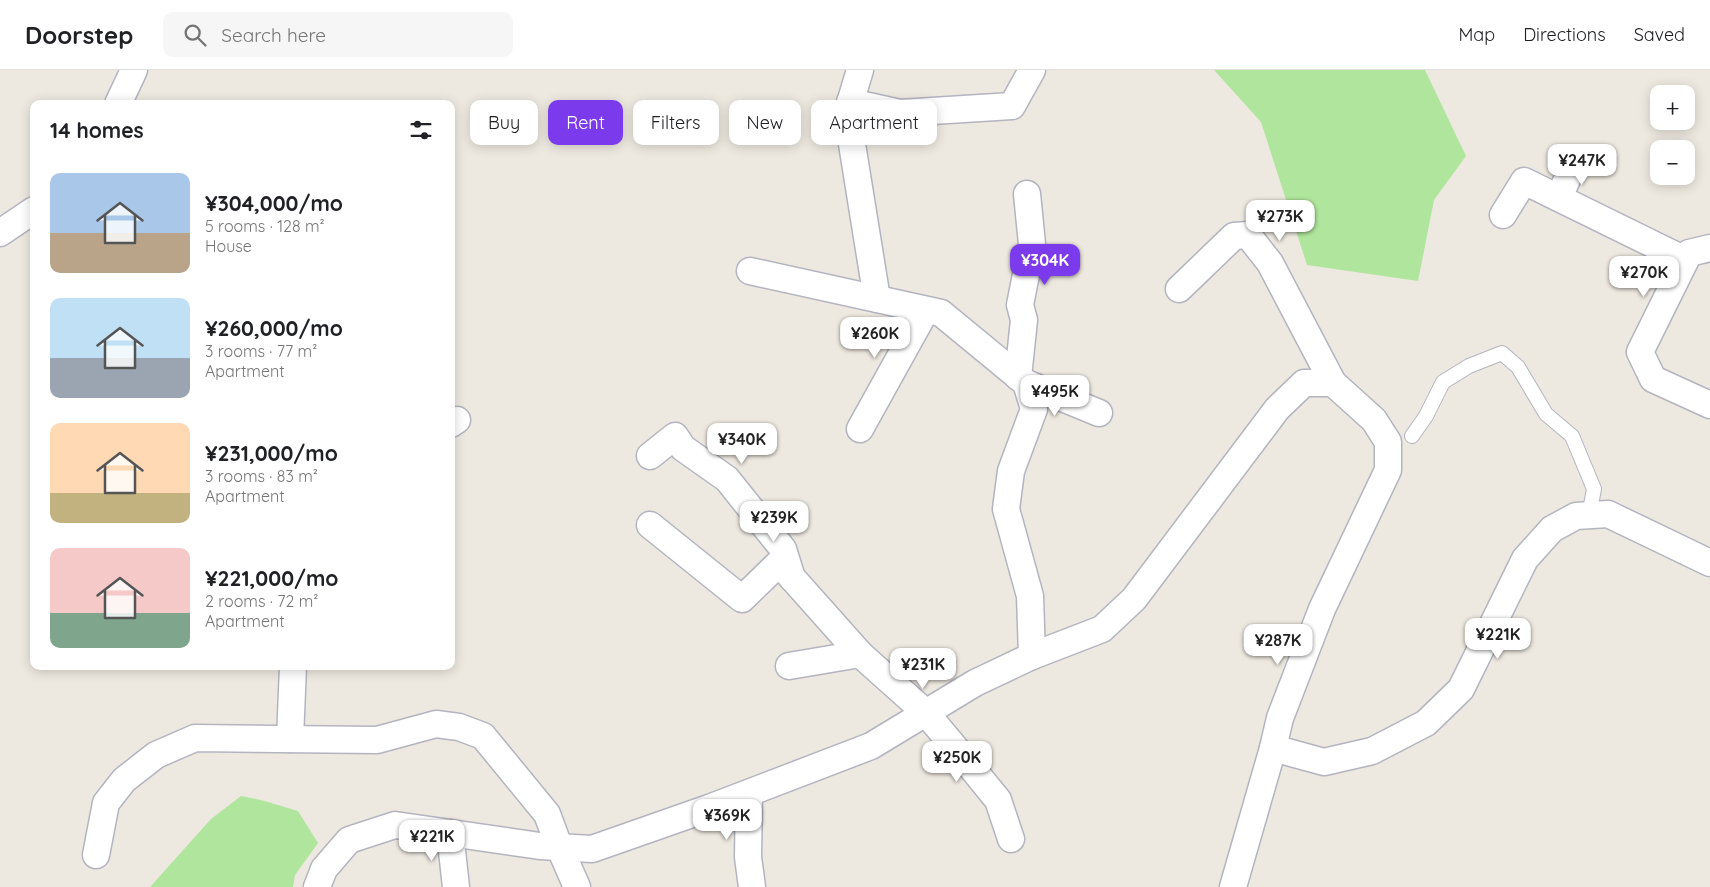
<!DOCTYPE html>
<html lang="en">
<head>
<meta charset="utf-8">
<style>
  :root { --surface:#fff; --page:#f6f6f6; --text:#202124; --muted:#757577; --line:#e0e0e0; --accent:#7c3aed }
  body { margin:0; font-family:Quicksand,sans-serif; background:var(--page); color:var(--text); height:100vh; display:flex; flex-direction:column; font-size:19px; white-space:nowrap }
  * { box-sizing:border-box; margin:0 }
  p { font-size:16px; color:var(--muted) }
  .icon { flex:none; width:28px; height:28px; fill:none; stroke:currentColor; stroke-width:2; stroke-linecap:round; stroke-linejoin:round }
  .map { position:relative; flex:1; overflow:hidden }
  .side { position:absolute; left:30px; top:30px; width:425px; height:570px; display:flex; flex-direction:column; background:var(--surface); border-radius:10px; box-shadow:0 2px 12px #0003 }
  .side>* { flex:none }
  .hud { position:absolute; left:470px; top:30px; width:475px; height:45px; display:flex; gap:10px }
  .controls { position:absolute; left:1650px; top:15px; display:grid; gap:10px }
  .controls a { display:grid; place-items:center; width:45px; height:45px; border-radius:10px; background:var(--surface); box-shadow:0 2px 12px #0003; font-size:25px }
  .price { position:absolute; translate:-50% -42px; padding:0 11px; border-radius:10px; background:#fff; color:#222; font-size:16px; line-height:32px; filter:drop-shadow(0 1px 2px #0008) }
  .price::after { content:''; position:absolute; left:50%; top:30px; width:15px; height:11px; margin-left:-8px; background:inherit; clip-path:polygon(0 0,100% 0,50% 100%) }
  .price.on { background:var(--accent); color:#fff }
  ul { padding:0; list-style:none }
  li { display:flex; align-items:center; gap:15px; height:125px; padding:0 20px }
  li span { display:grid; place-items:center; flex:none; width:140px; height:100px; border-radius:10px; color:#555 }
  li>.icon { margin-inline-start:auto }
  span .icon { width:60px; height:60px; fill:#fffc; stroke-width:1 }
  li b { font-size:21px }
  h2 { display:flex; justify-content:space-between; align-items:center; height:60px; padding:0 20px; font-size:21px }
  .pill { padding:0 18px; border-radius:10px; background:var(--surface); box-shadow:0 2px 12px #0003; font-size:18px; line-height:45px }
  .pill.on { background:var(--accent); color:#fff }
  header { display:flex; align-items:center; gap:30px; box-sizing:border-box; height:70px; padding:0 25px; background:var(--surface); border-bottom:1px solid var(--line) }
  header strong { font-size:24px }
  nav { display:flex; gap:28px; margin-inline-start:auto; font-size:18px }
  .search { width:350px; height:45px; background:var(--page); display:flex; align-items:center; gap:12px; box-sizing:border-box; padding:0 18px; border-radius:10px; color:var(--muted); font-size:19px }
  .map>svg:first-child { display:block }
  .green { fill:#afe59c }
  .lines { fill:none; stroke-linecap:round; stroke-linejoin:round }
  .service-casing { stroke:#b3b4c0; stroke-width:16 }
  .minor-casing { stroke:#b3b4c0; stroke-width:29 }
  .service { stroke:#fff; stroke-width:14 }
  .minor { stroke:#fff; stroke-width:26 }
</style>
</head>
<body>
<header>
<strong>Doorstep</strong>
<div class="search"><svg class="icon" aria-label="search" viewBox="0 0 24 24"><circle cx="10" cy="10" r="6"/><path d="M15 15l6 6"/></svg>Search here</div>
<nav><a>Map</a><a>Directions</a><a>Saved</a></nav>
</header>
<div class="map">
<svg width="1710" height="817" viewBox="0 0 1710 817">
  <rect width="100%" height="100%" fill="#eee9e0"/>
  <g class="green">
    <path d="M1214,0H1425L1466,86L1434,130L1418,211L1307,195L1261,52Z"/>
    <path d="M241,726L261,730L298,741L318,773L295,805L293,817H150L211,749Z"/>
  </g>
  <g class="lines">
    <defs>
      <path id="service" d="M1412,366L1426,346L1443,312L1469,296L1502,283L1518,297L1546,344L1572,366L1594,419L1589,445"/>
      <g id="minor">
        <path d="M860,0L847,43L877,229"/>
        <path d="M850,32L900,43L1012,36L1032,0"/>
        <path d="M118,34L134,0"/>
        <path d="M1559,128L1568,107"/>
        <path d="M1503,145L1524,111L1685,190"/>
        <path d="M0,163L34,140"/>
        <path d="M1710,178L1689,183L1640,282L1653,309L1710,335"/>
        <path d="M750,201L941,243L1026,313L1034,339L1011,401L1006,439L1030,526L1032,586"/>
        <path d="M1179,219L1234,166L1248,165L1270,193L1333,313"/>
        <path d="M1018,307L1024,250L1020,235L1032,174L1027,124"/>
        <path d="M1026,313L1099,343"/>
        <path d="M451,354L457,350"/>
        <path d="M860,359L926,240"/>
        <path d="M650,386L675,366L683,378L727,409L783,479L792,508"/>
        <path d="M650,455L742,529L779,493L860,584"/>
        <path d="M789,596L860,584L926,643L967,692L998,730L1011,769"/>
        <path d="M290,669L293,596"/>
        <path d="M1273,678L1324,692L1372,681L1426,653L1461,619L1525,489L1552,459L1576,446L1608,444L1710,493"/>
        <path d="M749,723L748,787L752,817"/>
        <path d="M450,763L456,817"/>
        <path d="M96,785L106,733L124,710L156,685L195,668L377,670L436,654L459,657L483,666L547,744L559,776L577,817"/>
        <path d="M317,817L324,799L349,770L395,755L540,776L592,779L709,738L871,676L975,613L1032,586L1102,559L1134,529L1277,339L1304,313H1333L1374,350L1388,372V400L1322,539L1280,648L1273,678L1233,817"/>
      </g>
    </defs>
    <use href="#service" class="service-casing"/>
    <use href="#minor" class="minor-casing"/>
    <use href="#service" class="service"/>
    <use href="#minor" class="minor"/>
  </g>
</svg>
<div class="controls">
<a>+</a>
<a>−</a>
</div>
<b class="price" style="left:1582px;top:116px">¥247K</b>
<b class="price" style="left:1280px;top:172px">¥273K</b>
<b class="price on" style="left:1045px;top:216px">¥304K</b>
<b class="price" style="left:1644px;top:228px">¥270K</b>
<b class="price" style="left:875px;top:289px">¥260K</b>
<b class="price" style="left:1055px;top:347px">¥495K</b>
<b class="price" style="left:742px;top:395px">¥340K</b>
<b class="price" style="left:774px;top:473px">¥239K</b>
<b class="price" style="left:1498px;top:590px">¥221K</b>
<b class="price" style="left:1278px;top:596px">¥287K</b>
<b class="price" style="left:923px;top:620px">¥231K</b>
<b class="price" style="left:957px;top:713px">¥250K</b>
<b class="price" style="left:727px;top:771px">¥369K</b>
<b class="price" style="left:432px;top:792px">¥221K</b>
<div class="hud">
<a class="pill">Buy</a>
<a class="pill on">Rent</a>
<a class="pill">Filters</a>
<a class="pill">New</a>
<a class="pill">Apartment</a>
</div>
<section class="side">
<h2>14 homes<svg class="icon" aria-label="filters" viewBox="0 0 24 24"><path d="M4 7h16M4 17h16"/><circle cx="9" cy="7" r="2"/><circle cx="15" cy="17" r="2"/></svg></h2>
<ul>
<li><span style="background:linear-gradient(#a9c7e8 60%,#b9a48a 0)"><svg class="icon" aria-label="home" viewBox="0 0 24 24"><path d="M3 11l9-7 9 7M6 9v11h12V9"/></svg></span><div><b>¥304,000/mo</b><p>5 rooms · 128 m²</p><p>House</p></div></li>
<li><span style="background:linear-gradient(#bfe0f5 60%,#9aa5b1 0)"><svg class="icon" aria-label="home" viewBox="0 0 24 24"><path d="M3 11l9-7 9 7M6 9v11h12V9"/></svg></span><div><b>¥260,000/mo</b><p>3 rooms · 77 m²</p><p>Apartment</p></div></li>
<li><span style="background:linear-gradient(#ffd9b3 70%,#c2b280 0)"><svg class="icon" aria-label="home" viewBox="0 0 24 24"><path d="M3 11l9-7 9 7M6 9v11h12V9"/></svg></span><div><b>¥231,000/mo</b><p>3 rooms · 83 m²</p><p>Apartment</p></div></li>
<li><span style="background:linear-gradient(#f6c9c9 65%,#7fa58c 0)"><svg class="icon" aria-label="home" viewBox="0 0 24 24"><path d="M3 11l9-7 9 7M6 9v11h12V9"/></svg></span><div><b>¥221,000/mo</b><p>2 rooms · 72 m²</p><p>Apartment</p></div></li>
</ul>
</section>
</div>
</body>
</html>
